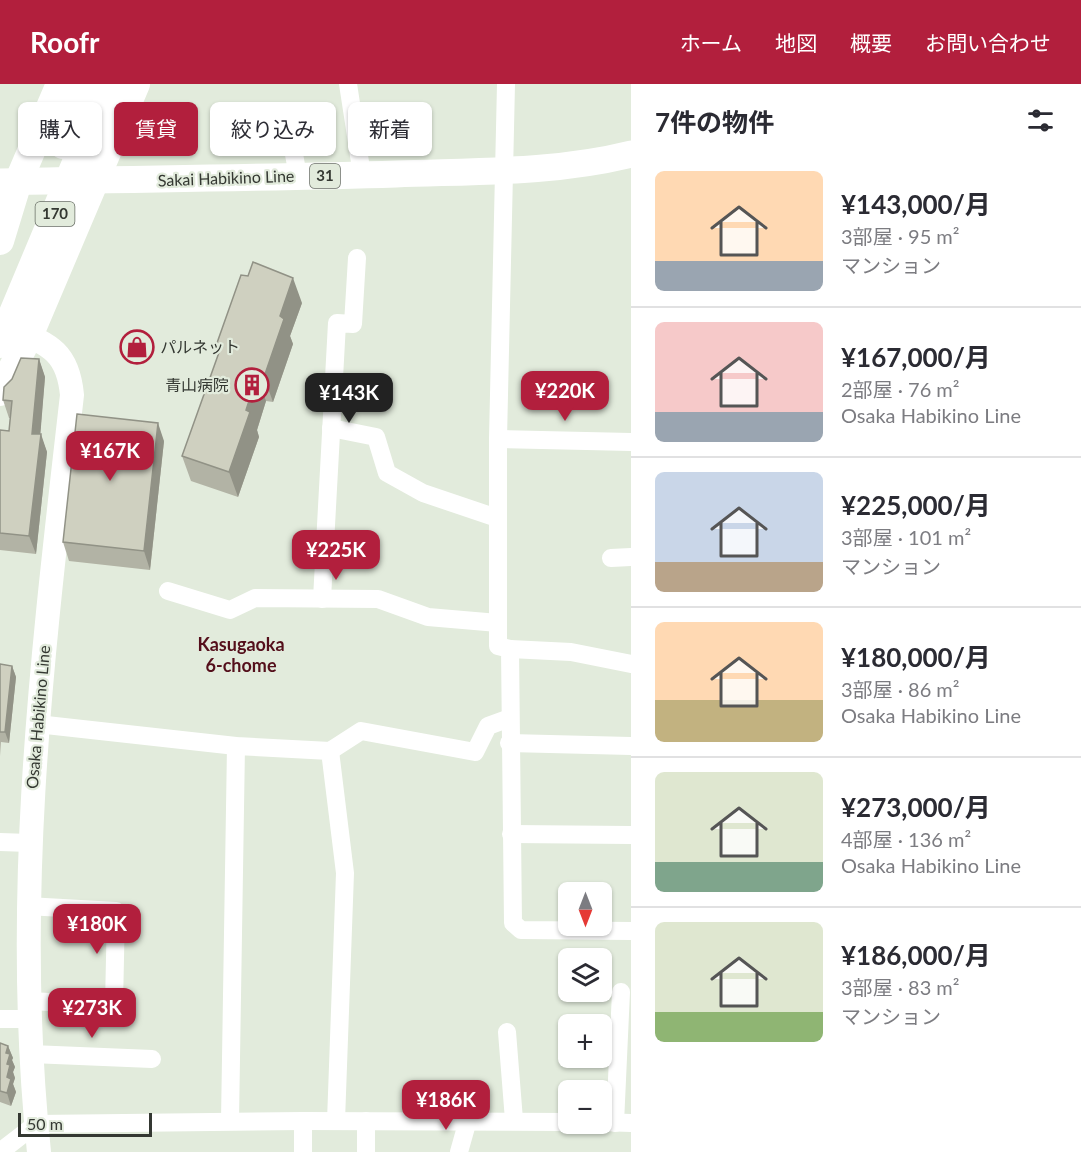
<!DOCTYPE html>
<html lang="ja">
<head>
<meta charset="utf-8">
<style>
  :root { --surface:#fff; --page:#f2f2f3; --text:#2b2b33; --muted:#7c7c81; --line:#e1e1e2; --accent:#b21f3d }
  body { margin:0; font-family:Lato,"Noto Sans JP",sans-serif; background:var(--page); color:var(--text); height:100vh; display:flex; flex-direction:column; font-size:22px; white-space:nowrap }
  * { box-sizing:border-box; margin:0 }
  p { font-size:20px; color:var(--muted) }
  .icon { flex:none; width:33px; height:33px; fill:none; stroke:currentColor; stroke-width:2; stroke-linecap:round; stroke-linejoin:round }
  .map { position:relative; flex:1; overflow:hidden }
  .details { display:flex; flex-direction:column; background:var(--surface); width:450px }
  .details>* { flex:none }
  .hud { position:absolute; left:18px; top:18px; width:522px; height:54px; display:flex; gap:12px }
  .needle { width:39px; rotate:180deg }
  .controls { position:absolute; left:558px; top:798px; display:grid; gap:12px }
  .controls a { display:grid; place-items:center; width:54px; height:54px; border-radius:9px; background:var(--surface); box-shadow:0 2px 4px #0004; font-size:30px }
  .scale { position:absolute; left:18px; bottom:15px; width:134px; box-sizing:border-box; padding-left:6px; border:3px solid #343832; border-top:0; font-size:16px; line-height:21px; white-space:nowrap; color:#343832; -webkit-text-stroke:4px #e2ebdc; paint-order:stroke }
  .price { position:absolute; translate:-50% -51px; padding:0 14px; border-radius:12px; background:var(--accent); color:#fff; font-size:20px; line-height:39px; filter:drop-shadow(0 2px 3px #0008) }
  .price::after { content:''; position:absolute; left:50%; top:36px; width:18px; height:14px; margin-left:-9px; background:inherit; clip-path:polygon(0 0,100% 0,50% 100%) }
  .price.on { background:#222; color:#fff }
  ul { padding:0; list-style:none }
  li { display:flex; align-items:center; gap:18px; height:150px; padding:0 24px }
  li+li { border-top:2px solid var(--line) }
  li span { display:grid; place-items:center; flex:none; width:168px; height:120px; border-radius:9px; color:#555 }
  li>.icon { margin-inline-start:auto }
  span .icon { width:72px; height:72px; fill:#fffc; stroke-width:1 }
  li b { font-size:26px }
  h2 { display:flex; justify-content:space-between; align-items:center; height:72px; padding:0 24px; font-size:26px }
  .chip { padding:0 21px; border-radius:9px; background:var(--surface); box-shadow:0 2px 4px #0004; font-size:21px; line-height:54px }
  .chip.on { background:var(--accent); color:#fff }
  header { display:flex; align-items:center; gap:36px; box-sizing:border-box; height:84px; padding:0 30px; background:var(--accent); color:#fff }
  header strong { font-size:28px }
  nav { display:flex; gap:33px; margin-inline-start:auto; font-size:21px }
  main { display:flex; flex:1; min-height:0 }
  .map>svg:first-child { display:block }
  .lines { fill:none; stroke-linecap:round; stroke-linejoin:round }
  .minor { stroke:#fff; stroke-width:18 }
  .secondary { stroke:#fff; stroke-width:24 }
  .primary { stroke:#fff; stroke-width:27 }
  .trunk { stroke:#fff; stroke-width:28 }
  .wall { fill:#b2b3a5 }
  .shaded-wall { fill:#919286 }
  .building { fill:#cfd0c0; stroke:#919286; stroke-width:1.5 }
  .labels { text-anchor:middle; stroke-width:4.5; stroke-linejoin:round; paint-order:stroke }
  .shield { fill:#e2ebdc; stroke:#686e65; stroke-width:1.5 }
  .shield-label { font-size:15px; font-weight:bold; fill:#343832 }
  .street-label { font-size:16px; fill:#343832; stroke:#e2ebdc }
  .poi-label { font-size:16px; fill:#343832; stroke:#e2ebdc; text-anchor:start }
  .neighbourhood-label { font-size:18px; font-weight:bold; fill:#540f1b; stroke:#e2ebdc }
</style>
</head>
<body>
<header>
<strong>Roofr</strong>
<nav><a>ホーム</a><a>地図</a><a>概要</a><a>お問い合わせ</a></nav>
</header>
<main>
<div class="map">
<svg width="631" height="1068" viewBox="0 0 631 1068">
  <rect width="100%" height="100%" fill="#e2ebdc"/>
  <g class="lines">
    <g class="minor">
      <path d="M348,0L362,91"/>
      <path d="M506,0L498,355V562L510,565L513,839L521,846L631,847"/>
      <path d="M230,29L270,34L291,54L298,92"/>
      <path d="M331,344L376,353L387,389L423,409L497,434"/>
      <path d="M498,355L631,358"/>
      <path d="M611,474L631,473"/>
      <path d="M168,507L230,526L255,514L378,515L428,533L498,539"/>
      <path d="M322,515L337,239L353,240L357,174"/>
      <path d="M510,565L571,568L631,580"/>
      <path d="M37,640L236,662L330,667L361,647L475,668L488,642L510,634"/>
      <path d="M509,659L631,662"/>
      <path d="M330,667L345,789L336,1037"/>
      <path d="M511,750L631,751"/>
      <path d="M0,758L29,759"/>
      <path d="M27,822L116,827L114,921L28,917"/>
      <path d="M0,935H28"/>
      <path d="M507,948L514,1036"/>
      <path d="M31,970L152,975"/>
      <path d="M230,1037L236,662"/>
      <path d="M303,1037V1068"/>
      <path d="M602,1038L631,1039"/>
      <path d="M615,1039L621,908"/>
      <path d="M0,1068L36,1040L303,1037L568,1038"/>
      <path d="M366,1068V1037"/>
      <path d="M459,1068L468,1036"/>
    </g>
    <path class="secondary" d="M13,245C50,261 68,268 72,311C43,566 12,811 39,1068"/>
    <path class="primary" d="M0,98C132,95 264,94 396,90C473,87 555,89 631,70"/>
    <g class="trunk">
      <path d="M63,61L87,0"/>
      <path d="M0,157L18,98L60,0"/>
      <path d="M0,260L109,0"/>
      <path d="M0,308L29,252L136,0"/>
    </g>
  </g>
  <g class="wall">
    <path d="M302,219L290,252L293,260L273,318L266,317L257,346L259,353L238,413L191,397L182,372L220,266L217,259Z"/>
    <path d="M39,275L45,293L40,350L47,368L36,470L0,466V346L9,347L10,334H9L3,316Z"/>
    <path d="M164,357L150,486L69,477L63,458Z"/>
    <path d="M0,580L12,582L16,593L9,659L1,658L0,672Z"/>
    <path d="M0,959L8,962L13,974L12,976L15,983L13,988L15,994L13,1000L16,1008L11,1022L0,1018Z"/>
  </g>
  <g class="shaded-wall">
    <path d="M293,194L302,219L290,252L293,260L273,318L264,293L280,232Z"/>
    <path d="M39,275L45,293L39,367L32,350Z"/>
    <path d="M257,292L266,317L257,346L259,353L238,413L229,388L246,326Z"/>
    <path d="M158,339L164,357L150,486L144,467Z"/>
    <path d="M41,350L47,368L36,470L29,452Z"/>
    <path d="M12,582L16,593L9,659L5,648Z"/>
    <path d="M8,962L13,974L12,976L15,983L13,988L15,994L13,1000L16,1008L11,1022L7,1009V980L6,969Z"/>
  </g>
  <g class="building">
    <path d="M253,178L293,194L280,232L284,235L264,293L257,292L246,326L250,328L229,388L182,372L222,260L217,259L241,191L248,192Z"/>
    <path d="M21,274L39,275L32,350H41L29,452L0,449V346L9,347L12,317L3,316L4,303L12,295Z"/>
    <path d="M77,330L158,339L144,467L63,458Z"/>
    <path d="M0,580L12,582L5,648H0Z"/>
    <path d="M0,959L8,962L6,969L10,970L7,980L10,981L7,993L11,995L7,1009L0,1007Z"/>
  </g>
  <defs>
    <symbol id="shop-ring" viewBox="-11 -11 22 22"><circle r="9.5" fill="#e2ebdc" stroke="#b21f3d" stroke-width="1.5"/><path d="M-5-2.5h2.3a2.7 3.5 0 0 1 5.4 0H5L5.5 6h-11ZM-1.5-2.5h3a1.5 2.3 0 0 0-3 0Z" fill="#b21f3d"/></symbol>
    <symbol id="building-ring" viewBox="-11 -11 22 22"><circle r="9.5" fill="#e2ebdc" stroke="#b21f3d" stroke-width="1.5"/><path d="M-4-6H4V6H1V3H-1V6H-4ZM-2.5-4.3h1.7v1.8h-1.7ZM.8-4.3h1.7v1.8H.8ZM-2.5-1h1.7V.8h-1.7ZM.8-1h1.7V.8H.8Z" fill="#b21f3d"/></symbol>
  </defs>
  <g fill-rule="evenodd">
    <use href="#shop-ring" x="118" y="244" width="38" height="38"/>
    <use href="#building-ring" x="233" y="282" width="38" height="38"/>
  </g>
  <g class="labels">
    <g class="shield">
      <rect x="310" y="80" width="30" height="24" rx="4.5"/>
      <rect x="35.5" y="118" width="39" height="24" rx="4.5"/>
    </g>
    <g class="shield-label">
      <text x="325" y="97">31</text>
      <text x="55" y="135">170</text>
    </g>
    <g class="street-label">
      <text transform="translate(226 94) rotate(-2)" y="6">Sakai Habikino Line</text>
      <text transform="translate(38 633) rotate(-85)" y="6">Osaka Habikino Line</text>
    </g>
    <g class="poi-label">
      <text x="160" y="269">パルネット</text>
      <text x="229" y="307" text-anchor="end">青山病院</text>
    </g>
    <g class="neighbourhood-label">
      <text x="241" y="567">Kasugaoka<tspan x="241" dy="21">6-chome</tspan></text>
    </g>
  </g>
</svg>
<div class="controls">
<a><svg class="needle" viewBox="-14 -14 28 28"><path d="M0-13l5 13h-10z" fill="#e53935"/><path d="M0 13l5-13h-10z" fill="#7c7c81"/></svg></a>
<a><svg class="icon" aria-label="layers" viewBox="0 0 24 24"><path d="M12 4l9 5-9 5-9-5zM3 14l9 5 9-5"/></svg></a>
<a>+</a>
<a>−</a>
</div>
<div class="scale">50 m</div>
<b class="price" style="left:565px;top:338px">¥220K</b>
<b class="price on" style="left:349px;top:340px">¥143K</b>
<b class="price" style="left:110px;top:398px">¥167K</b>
<b class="price" style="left:336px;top:497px">¥225K</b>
<b class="price" style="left:97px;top:871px">¥180K</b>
<b class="price" style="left:92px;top:955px">¥273K</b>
<b class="price" style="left:446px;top:1047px">¥186K</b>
<div class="hud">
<a class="chip">購入</a>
<a class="chip on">賃貸</a>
<a class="chip">絞り込み</a>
<a class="chip">新着</a>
</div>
</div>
<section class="details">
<h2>7件の物件<svg class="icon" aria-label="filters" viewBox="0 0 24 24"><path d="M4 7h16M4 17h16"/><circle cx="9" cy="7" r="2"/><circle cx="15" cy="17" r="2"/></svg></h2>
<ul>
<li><span style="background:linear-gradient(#ffd9b3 75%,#9aa5b1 0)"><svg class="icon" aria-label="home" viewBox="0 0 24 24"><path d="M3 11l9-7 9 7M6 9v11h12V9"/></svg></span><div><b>¥143,000/月</b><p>3部屋 · 95 m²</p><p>マンション</p></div></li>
<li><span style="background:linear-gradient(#f6c9c9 75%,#9aa5b1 0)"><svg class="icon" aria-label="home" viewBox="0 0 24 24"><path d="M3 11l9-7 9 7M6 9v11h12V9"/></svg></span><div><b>¥167,000/月</b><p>2部屋 · 76 m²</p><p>Osaka Habikino Line</p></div></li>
<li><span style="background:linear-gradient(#c9d6e8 75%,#b9a48a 0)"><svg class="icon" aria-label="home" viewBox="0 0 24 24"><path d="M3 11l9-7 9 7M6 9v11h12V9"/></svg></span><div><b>¥225,000/月</b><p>3部屋 · 101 m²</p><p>マンション</p></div></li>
<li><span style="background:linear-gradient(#ffd9b3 65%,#c2b280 0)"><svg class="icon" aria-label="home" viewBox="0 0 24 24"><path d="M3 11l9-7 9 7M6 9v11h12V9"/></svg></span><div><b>¥180,000/月</b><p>3部屋 · 86 m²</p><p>Osaka Habikino Line</p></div></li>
<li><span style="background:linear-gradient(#dfe7d0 75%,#7fa58c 0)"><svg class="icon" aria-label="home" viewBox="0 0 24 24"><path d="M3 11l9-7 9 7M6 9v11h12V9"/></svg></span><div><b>¥273,000/月</b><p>4部屋 · 136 m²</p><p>Osaka Habikino Line</p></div></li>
<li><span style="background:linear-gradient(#dfe7d0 75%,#8fb573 0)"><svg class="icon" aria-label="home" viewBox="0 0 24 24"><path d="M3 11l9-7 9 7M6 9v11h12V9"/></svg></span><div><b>¥186,000/月</b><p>3部屋 · 83 m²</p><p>マンション</p></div></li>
</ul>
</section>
</main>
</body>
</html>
